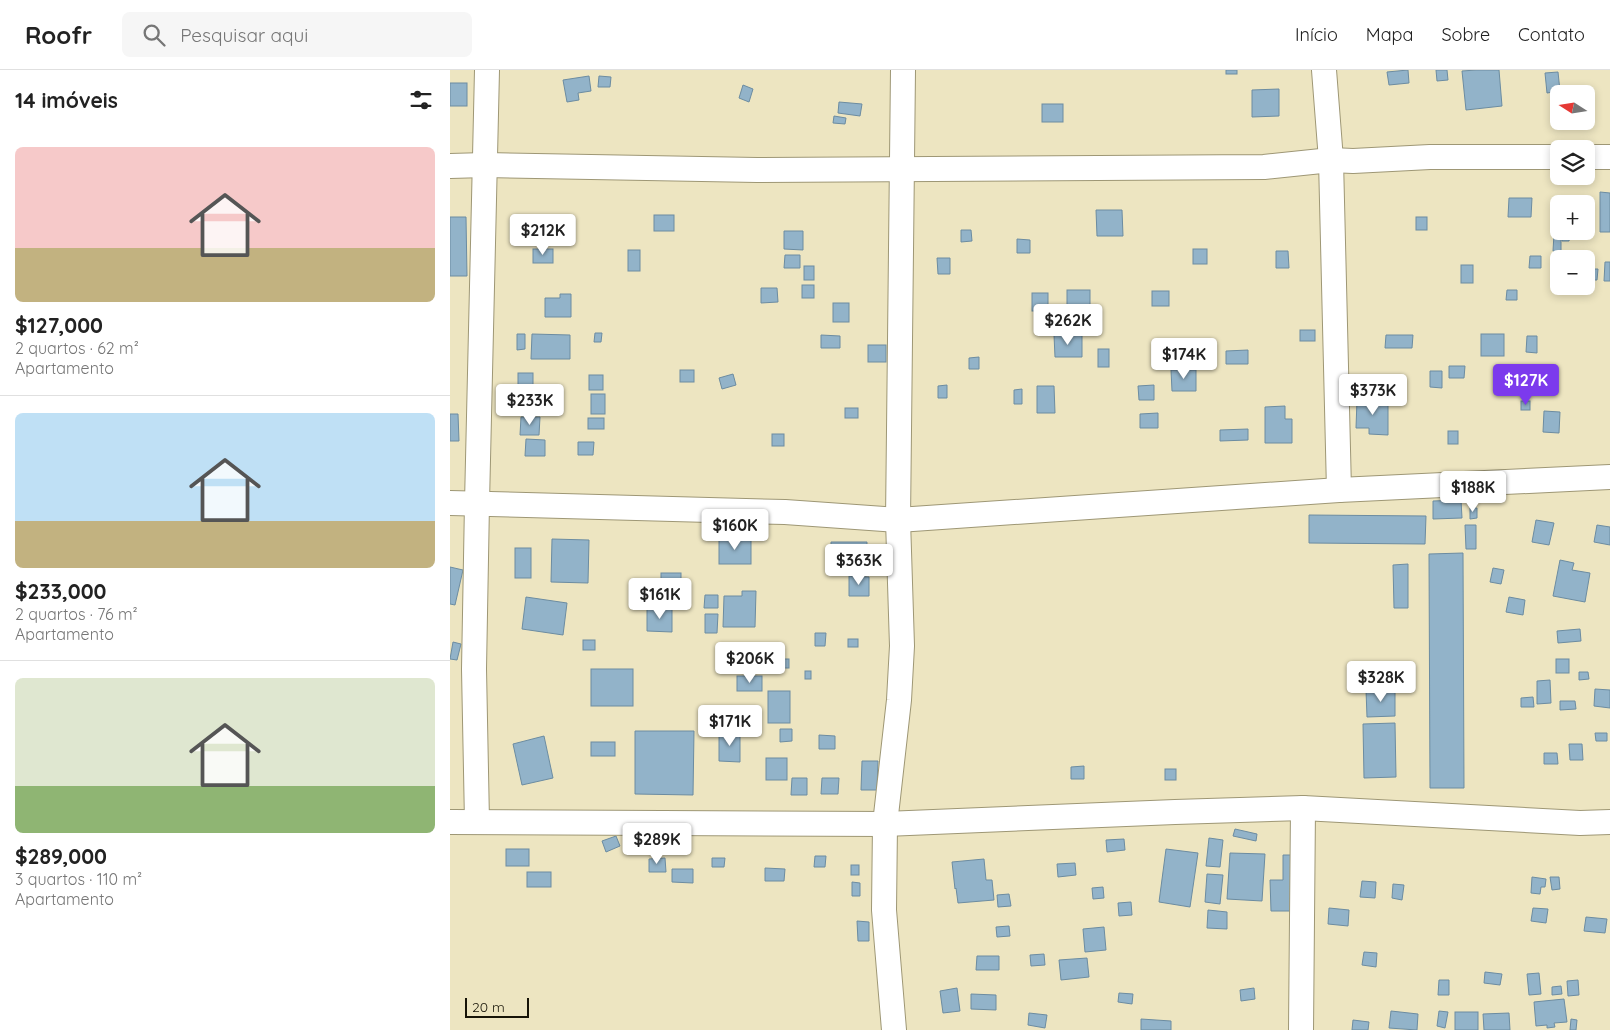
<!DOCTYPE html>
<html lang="pt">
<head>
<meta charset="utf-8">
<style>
  :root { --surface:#fff; --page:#f6f6f6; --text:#222; --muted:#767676; --line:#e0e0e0; --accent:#7c3aed }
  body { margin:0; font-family:Quicksand,sans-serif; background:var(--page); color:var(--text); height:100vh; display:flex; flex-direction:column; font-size:19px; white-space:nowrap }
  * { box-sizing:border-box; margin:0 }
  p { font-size:16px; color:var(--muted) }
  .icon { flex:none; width:28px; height:28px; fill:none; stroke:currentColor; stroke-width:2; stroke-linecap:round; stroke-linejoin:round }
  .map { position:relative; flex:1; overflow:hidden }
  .drawer { display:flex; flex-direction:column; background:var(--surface); width:450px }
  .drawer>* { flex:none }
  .needle { width:32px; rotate:282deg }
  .tools { position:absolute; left:1100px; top:15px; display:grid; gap:10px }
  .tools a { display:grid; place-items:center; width:45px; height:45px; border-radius:8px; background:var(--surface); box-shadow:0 2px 8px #0003; font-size:25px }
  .scale { position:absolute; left:15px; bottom:12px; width:64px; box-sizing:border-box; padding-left:5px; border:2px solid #171407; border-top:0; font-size:14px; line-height:18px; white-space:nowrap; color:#171407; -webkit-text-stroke:4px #ede5c1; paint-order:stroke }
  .price { position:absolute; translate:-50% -42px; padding:0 11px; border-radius:5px; background:#fff; color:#222; font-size:16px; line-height:32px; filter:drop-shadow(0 1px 2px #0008) }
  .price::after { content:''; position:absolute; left:50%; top:30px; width:15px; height:11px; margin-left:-8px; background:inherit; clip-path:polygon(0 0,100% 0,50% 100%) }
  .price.active { background:var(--accent); color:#fff }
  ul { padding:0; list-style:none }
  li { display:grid; align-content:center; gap:10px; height:265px; padding:0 15px }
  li+li { border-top:1px solid var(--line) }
  li span { display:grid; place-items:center; height:155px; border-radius:8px; color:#555 }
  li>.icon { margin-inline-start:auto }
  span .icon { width:90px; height:90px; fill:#fffc; stroke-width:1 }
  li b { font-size:21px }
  h2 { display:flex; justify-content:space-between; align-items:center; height:60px; padding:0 15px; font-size:21px }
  header { display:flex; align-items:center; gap:30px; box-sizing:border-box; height:70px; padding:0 25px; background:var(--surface); border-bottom:1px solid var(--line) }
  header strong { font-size:24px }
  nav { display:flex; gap:28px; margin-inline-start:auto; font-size:18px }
  .search { width:350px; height:45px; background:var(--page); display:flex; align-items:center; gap:12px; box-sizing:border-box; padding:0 18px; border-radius:8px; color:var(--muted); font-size:19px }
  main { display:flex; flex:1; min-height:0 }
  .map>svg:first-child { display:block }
  .building { fill:#92b3c9; stroke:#6c8ca1 }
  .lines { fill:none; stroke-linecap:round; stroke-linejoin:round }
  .street-casing { stroke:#9e9775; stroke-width:26 }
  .street { stroke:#fff; stroke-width:24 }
</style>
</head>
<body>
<header>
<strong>Roofr</strong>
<div class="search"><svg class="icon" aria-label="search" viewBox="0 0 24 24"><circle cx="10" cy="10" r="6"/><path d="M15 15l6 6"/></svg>Pesquisar aqui</div>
<nav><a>Início</a><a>Mapa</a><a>Sobre</a><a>Contato</a></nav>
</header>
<main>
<section class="drawer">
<h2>14 imóveis<svg class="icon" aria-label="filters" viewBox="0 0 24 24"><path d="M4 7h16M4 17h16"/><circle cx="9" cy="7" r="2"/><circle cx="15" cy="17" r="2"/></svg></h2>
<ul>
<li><span style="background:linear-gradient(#f6c9c9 65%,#c2b280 0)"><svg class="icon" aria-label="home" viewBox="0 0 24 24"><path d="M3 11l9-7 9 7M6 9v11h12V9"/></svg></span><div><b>$127,000</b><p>2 quartos · 62 m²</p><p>Apartamento</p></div></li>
<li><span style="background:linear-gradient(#bfe0f5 70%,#c2b280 0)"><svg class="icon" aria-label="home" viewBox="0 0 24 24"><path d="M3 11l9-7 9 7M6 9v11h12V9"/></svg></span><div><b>$233,000</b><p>2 quartos · 76 m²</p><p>Apartamento</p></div></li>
<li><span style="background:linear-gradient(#dfe7d0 70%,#8fb573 0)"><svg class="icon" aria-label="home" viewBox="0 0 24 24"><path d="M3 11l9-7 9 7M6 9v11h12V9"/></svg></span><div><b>$289,000</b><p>3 quartos · 110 m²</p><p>Apartamento</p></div></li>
</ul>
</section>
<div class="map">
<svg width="1160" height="960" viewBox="0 0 1160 960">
  <rect width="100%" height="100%" fill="#ede5c1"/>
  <g class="building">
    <rect x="776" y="0" width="11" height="4"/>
    <path d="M958,0L959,13L939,15L937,2Z"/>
    <path d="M986,0H997L998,10L987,11Z"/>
    <path d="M1026,0H1049L1052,36L1016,40L1012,1Z"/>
    <path d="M1108,2L1110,21L1097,23L1095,3Z"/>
    <path d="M139,6L141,21L128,23L129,30L117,32L113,10Z"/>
    <path d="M149,6L161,7L160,17H148Z"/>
    <rect x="0" y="13" width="17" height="23"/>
    <path d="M293,15L303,19L299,32L289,28Z"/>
    <path d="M829,19V46L802,47V20Z"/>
    <path d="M389,32L412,34L410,46L388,43Z"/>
    <rect x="592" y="34" width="21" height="18"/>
    <path d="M384,46L396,48L395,54L383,53Z"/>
    <path d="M1150,122L1160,123V162H1150Z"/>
    <path d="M1059,128H1082L1081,147H1058Z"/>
    <path d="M1103,134H1109V159H1102Z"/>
    <path d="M646,140H672L673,166H647Z"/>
    <rect x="204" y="145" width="20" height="16"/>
    <path d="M0,147H16L17,206H0Z"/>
    <rect x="966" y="147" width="11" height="13"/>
    <path d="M87,157H99L100,172H87Z"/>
    <path d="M511,160H521L522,171L511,172Z"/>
    <path d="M334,161H353V180L334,179Z"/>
    <path d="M1104,164H1111V182L1103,181Z"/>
    <path d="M1112,164L1120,165L1119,171H1112Z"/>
    <path d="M567,169L580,170V183H567Z"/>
    <rect x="83" y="179" width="20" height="14"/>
    <rect x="743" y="179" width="14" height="15"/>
    <rect x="178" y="180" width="12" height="21"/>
    <path d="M826,181H838L839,198H826Z"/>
    <path d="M335,185H350V198H334Z"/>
    <path d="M1080,186H1091V198H1079Z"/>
    <path d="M1105,186H1117V189H1109V204H1104Z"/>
    <path d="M487,188H500V204H488Z"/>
    <path d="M1155,192H1160V211H1154Z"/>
    <rect x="1011" y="195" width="12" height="18"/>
    <rect x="354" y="196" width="10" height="14"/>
    <path d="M1136,199H1148L1147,210H1136Z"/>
    <rect x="352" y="215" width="12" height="13"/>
    <path d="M311,218H327L328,232L311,233Z"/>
    <rect x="617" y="220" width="23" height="16"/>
    <path d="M1057,220H1067V230H1056Z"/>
    <rect x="702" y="221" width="17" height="15"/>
    <rect x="582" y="223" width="16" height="18"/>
    <path d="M110,224H121V247H95V228H110Z"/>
    <rect x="383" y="233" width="16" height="19"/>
    <rect x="850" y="260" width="15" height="11"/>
    <path d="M145,263H152L151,272H144Z"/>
    <path d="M67,264H75V279L67,280Z"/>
    <path d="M82,264L120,265V289H81Z"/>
    <rect x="1031" y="264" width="23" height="22"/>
    <path d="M371,265L390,266V278H371Z"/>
    <path d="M604,265H632V287H605Z"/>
    <path d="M936,265H963L962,278H935Z"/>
    <path d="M1077,266H1087V283L1076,282Z"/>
    <rect x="418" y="275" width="18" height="17"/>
    <rect x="648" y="279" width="11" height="18"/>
    <path d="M798,280V294H776V281Z"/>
    <path d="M529,287V299H519V288Z"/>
    <path d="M999,296H1015L1014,308H999Z"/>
    <rect x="230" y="300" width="14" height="12"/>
    <path d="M721,300H746V321H722Z"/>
    <path d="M980,301H992V318L980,317Z"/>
    <rect x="68" y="303" width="15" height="19"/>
    <path d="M283,304L286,315L272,319L269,308Z"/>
    <rect x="139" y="305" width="14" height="15"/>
    <path d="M497,315V328H488V316Z"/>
    <path d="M704,315V330H689L688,316Z"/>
    <path d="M587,316H604L605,343H587Z"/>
    <path d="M572,319V334H564V320Z"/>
    <rect x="141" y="324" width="14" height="20"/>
    <path d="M907,330H938V365L919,364V358H906Z"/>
    <rect x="1071" y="331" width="9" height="9"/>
    <path d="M835,336V349H842V373H815V337Z"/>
    <rect x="395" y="338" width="13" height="10"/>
    <path d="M1094,341L1110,342L1109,363L1093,362Z"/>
    <path d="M708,343V358H690V344Z"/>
    <path d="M0,344H8L9,371H0Z"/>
    <path d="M71,347H90L89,365H70Z"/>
    <rect x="138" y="348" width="16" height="11"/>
    <path d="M798,359V370L770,371V360Z"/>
    <rect x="998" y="361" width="10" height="13"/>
    <rect x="322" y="364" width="12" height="12"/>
    <path d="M76,369L95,370V386H75Z"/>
    <path d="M128,372H144L143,385H128Z"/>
    <path d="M1011,430L1012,448L983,449V431Z"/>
    <path d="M1020,438H1027V448L1020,449Z"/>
    <path d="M859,445L976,446L975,474L859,473Z"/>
    <path d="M1086,450L1104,453L1099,475L1082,472Z"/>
    <path d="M1015,455H1026V479H1016Z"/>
    <path d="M1147,455L1160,457V475L1144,472Z"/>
    <rect x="269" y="467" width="32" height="27"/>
    <path d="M102,469L139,470L138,513L101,512Z"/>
    <path d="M381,472H417L416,502H381Z"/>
    <rect x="65" y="478" width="16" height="30"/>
    <path d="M1013,483L1014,718H980L979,484Z"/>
    <path d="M1110,490L1124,493L1122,500L1140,503L1135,532L1103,526Z"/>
    <path d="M958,494V538H944L943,495Z"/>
    <path d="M0,497L13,500L5,535L0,534Z"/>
    <path d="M1043,498L1054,500L1051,514L1040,512Z"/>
    <rect x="211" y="503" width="20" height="15"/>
    <path d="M399,506L419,507V526H399Z"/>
    <path d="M292,521H306L305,557H273L274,526H292Z"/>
    <path d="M255,525H268V538H254Z"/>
    <path d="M76,527L117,533L113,565L72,559Z"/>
    <path d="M1059,527L1075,530L1073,545L1056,542Z"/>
    <path d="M197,538H222V562L197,561Z"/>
    <path d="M255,544H268L267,563H255Z"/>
    <path d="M1130,559L1131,571L1108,573L1107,561Z"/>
    <path d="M365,563H376L375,576H365Z"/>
    <rect x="398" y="569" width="10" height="8"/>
    <rect x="133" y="570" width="12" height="10"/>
    <path d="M3,572L11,574L7,590L0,589Z"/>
    <rect x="326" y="589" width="13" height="9"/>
    <rect x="1106" y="589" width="13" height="14"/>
    <rect x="141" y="599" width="42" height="37"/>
    <rect x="355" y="601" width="6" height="8"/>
    <path d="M1129,602H1138L1139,609L1129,610Z"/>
    <rect x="287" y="606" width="25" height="15"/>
    <path d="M1100,610L1101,633L1087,634V611Z"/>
    <path d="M1145,619L1160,620V638L1144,636Z"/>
    <path d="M916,620H945V646L917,647Z"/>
    <rect x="318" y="621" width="22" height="32"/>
    <path d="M1083,627L1084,637H1071V628Z"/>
    <path d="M1110,631H1125L1126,639L1110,640Z"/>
    <path d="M945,653L946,707L914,708L913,654Z"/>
    <path d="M330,659H342V671L330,672Z"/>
    <path d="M185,661H244L243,725L185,724Z"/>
    <path d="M269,662H290V692L269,691Z"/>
    <path d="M1145,663H1157V671H1146Z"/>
    <path d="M369,665L385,666V679H369Z"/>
    <path d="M94,666L103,708L72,715L63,674Z"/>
    <rect x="141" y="672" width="24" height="14"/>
    <path d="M1119,674H1132L1133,690H1120Z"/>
    <path d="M1094,683H1107L1108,694H1094Z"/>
    <rect x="316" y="688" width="21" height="22"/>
    <path d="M412,691H428L427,720H411Z"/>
    <path d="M634,696V709H621V697Z"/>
    <rect x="715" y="699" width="11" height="11"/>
    <path d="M342,708H357V725H341Z"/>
    <path d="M372,708H389L388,724H371Z"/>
    <path d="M785,759L807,764L806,771L783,766Z"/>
    <path d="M166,766L170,776L156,782L152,771Z"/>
    <path d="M759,768L773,770L770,797L756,796Z"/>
    <path d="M674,769L675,780L657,782L656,770Z"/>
    <rect x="56" y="779" width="23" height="17"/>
    <path d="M716,779L748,783L740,837L709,832Z"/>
    <path d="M780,783L815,784L812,831L777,829Z"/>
    <path d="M833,785H848V841H821L820,810H833Z"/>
    <path d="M365,786H376L375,797H364Z"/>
    <path d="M215,788L216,802H199V789Z"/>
    <path d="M262,788H275L274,797H262Z"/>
    <path d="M534,789L536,810H542L544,830L508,833L506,818L505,819L502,792Z"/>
    <path d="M625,793L626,805L608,807L607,794Z"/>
    <rect x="401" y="795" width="8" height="10"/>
    <path d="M315,798L335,799L334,811H315Z"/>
    <path d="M222,799H243V813L222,812Z"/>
    <rect x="77" y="802" width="24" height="15"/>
    <path d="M757,804L773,805L770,834L755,832Z"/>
    <path d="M1082,807L1096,809L1095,817H1091L1090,824L1081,823Z"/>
    <path d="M1100,807H1109L1110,819L1102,820Z"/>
    <path d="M912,811L926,812L925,828L910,827Z"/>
    <path d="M402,812L410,813V826H402Z"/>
    <path d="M943,814L954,815L952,830L942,828Z"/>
    <path d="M653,817L654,828L643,829L642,818Z"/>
    <path d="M559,824L561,836L548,837L547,825Z"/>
    <path d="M681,832L682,845L669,846L668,833Z"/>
    <path d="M879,838L899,840L898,856L878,854Z"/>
    <path d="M1083,838L1098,839L1096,853L1081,851Z"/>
    <path d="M758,840L777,842V859L757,858Z"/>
    <path d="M1136,847L1157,849L1155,863L1134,861Z"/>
    <path d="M407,851L419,852V871H408Z"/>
    <path d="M559,856L560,866L547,867L546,857Z"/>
    <path d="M654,857L656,880L635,882L633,859Z"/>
    <path d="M914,882L927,883L926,897L912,895Z"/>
    <path d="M594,884L595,895L581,896L580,885Z"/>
    <path d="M527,886H549V900H526Z"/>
    <path d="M637,888L639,907L611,910L609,890Z"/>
    <path d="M1035,902L1052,904L1050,915L1034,913Z"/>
    <path d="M1089,903L1091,924L1079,925L1077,904Z"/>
    <path d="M989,910H999V925H988Z"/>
    <path d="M1128,910L1129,925L1118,926L1117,911Z"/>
    <path d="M1111,916L1112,924L1102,925V917Z"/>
    <path d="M507,918L510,941L493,943L490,921Z"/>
    <path d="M804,918L805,929L791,931L790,920Z"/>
    <path d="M669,923L683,924L682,934L668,932Z"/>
    <path d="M521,924L546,925V940L521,939Z"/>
    <path d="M1114,929L1117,952L1104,953L1105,957L1097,958V955L1086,956L1084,932Z"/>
    <path d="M941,941L968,944L967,960L939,958Z"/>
    <path d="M989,941L998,942L995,958L987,956Z"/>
    <rect x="1005" y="942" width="23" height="18"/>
    <path d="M579,943L597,945L595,958L578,955Z"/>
    <path d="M1059,943L1060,960H1034L1033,944Z"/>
    <path d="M691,949L721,951V960H691Z"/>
    <path d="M1121,949L1127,950L1126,960H1120Z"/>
    <path d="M903,950L919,952L918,960H902Z"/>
  </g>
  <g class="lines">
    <defs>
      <g id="street">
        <path d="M874,0L881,90L889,420"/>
        <path d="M1136,87H1160"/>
        <path d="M0,96L35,95L307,100L814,97L881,90L903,91L980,87H1109"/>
        <path d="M0,433L335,442L448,450L889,420L1160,407"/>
        <path d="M0,752L435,754L725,742L853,738L1130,753L1160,752"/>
        <path d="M27,752L24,599L27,433L37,0"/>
        <path d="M444,960L434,840L435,754L449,630L452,576L448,450L453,0"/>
        <path d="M851,960L853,738"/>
      </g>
    </defs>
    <use href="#street" class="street-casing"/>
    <use href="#street" class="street"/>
  </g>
</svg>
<div class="tools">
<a><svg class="needle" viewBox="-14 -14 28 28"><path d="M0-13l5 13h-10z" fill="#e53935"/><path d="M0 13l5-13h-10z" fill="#767676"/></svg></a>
<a><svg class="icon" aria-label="layers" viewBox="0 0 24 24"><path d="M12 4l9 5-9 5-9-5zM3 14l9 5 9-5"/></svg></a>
<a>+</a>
<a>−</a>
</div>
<div class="scale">20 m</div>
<b class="price" style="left:93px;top:186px">$212K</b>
<b class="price" style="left:618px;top:276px">$262K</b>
<b class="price" style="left:734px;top:310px">$174K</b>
<b class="price active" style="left:1076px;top:336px">$127K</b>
<b class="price" style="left:923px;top:346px">$373K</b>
<b class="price" style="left:80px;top:356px">$233K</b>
<b class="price" style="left:1023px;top:443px">$188K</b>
<b class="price" style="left:285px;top:481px">$160K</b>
<b class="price" style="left:409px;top:516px">$363K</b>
<b class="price" style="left:210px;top:550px">$161K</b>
<b class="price" style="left:300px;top:614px">$206K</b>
<b class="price" style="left:931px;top:633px">$328K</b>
<b class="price" style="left:280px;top:677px">$171K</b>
<b class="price" style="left:207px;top:795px">$289K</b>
</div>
</main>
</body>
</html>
